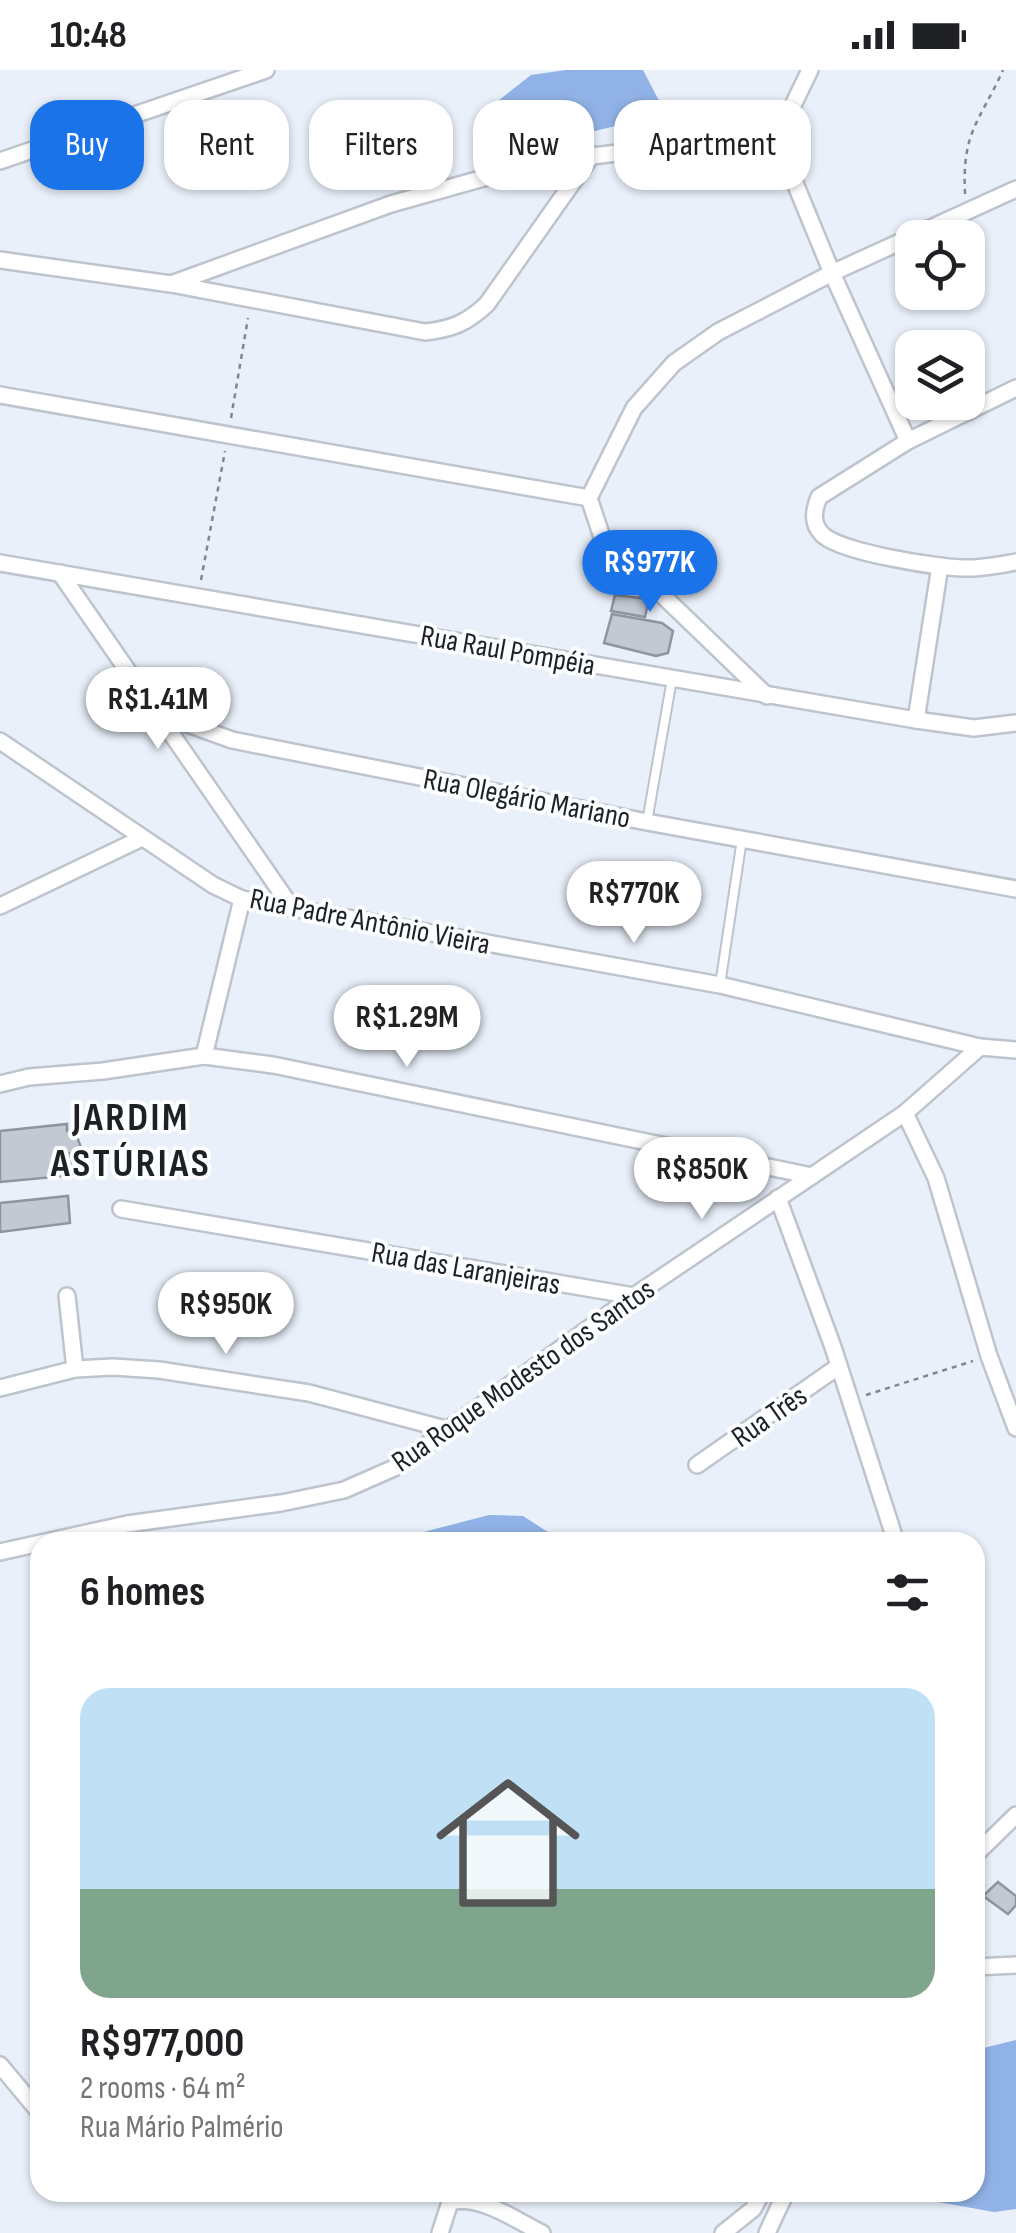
<!DOCTYPE html>
<html lang="en">
<head>
<meta charset="utf-8">
<style>
  :root { --surface:#fff; --page:#f6f6f6; --text:#202124; --muted:#757577; --line:#e0e0e0; --accent:#1a73e8 }
  body { margin:0; font-family:"Sofia Sans Condensed",sans-serif; background:var(--page); color:var(--text); height:100vh; display:flex; flex-direction:column; font-size:38px; white-space:nowrap }
  * { box-sizing:border-box; margin:0 }
  p { font-size:32px; color:var(--muted) }
  .icon { flex:none; width:55px; height:55px; fill:none; stroke:currentColor; stroke-width:2; stroke-linecap:round; stroke-linejoin:round }
  .map { position:relative; flex:1; overflow:hidden }
  .details { position:absolute; left:30px; top:1462px; width:955px; height:670px; display:flex; flex-direction:column; background:var(--surface); border-radius:30px; box-shadow:0 2px 8px #0004 }
  .details>* { flex:none }
  .hud { position:absolute; left:30px; top:30px; width:958px; height:90px; display:flex; gap:20px }
  .controls { position:absolute; left:895px; top:150px; display:grid; gap:20px }
  .controls a { display:grid; place-items:center; width:90px; height:90px; border-radius:20px; background:var(--surface); box-shadow:0 2px 8px #0004; font-size:50px }
  .price { position:absolute; translate:-50% -85px; padding:0 22px; border-radius:35px; background:#fff; color:#222; font-size:32px; line-height:65px; filter:drop-shadow(0 2px 5px #0008) }
  .price::after { content:''; position:absolute; left:50%; top:60px; width:30px; height:22px; margin-left:-15px; background:inherit; clip-path:polygon(0 0,100% 0,50% 100%) }
  .price.active { background:var(--accent); color:#fff }
  ul { padding:0; list-style:none }
  li { display:grid; align-content:center; gap:20px; height:530px; padding:0 50px }
  li+li { border-top:2px solid var(--line) }
  li span { display:grid; place-items:center; height:310px; border-radius:30px; color:#555 }
  li>.icon { margin-inline-start:auto }
  span .icon { width:180px; height:180px; fill:#fffc; stroke-width:1 }
  li b { font-size:42px }
  h2 { display:flex; justify-content:space-between; align-items:center; height:120px; padding:0 50px; font-size:42px }
  .tag { padding:0 35px; border-radius:30px; background:var(--surface); box-shadow:0 2px 8px #0004; font-size:35px; line-height:90px }
  .tag.active { background:var(--accent); color:#fff }
  .status { display:flex; justify-content:space-between; align-items:center; height:70px; padding:0 50px; background:var(--surface); direction:ltr }
  .status svg { height:28px; fill:currentColor }
  .map>svg:first-child { display:block }
  .forest { fill:#91b2e6 }
  .building { fill:#c3c9d3; stroke:#8f959e; stroke-width:2.5 }
  .lines { fill:none; stroke-linecap:round; stroke-linejoin:round }
  .service-casing { stroke:#bec4ce; stroke-width:12 }
  .minor-casing { stroke:#bec4ce; stroke-width:20 }
  .path { stroke:#82868d; stroke-width:2.5; stroke-dasharray:5 5; stroke-linecap:butt }
  .service { stroke:#fff; stroke-width:8 }
  .minor { stroke:#fff; stroke-width:15 }
  .labels { text-anchor:middle; stroke-width:8; stroke-linejoin:round; paint-order:stroke }
  .street-label { font-size:30px; fill:#1e2024; stroke:#fbfdff }
  .district-label { font-size:40px; font-weight:bold; letter-spacing:2.5px; fill:#1e2024; stroke:#fbfdff }
</style>
</head>
<body>
<div class="status"><b>10:48</b><svg viewBox="0 0 49 12"><path d="M0 12V9h3v3zM5 12V6h3v6zM10 12V3h3v9zM15 12V0h3v12zM26 1h20v11H26zM47 4h2v5h-2z"/></svg></div>
<div class="map">
<svg width="1016" height="2163" viewBox="0 0 1016 2163">
  <rect width="100%" height="100%" fill="#e9f0fa"/>
  <g class="forest">
    <path d="M566,0H643L666,44L532,76L489,38L531,5Z"/>
    <path d="M489,1445L523,1446L551,1464L578,1472H385Z"/>
    <path d="M1016,1970V2139L994,2142L888,2123L975,2122V1980Z"/>
  </g>
  <g class="building">
    <path d="M615,525L649,529L645,547L611,541Z"/>
    <path d="M612,544L662,553L673,561L668,583L656,586L604,573Z"/>
    <path d="M67,1054V1061L75,1060L82,1081L70,1083L75,1105L0,1112V1061Z"/>
    <path d="M68,1126L70,1153L0,1162V1133Z"/>
    <path d="M998,1812L1016,1826V1835L1008,1844L983,1826Z"/>
  </g>
  <g class="lines">
    <defs>
      <g id="service">
        <path d="M647,752L672,609"/>
        <path d="M720,915L742,769"/>
      </g>
      <g id="minor">
        <path d="M810,0L779,64L783,84L832,203L908,371"/>
        <path d="M0,91L266,0"/>
        <path d="M0,190L171,214L425,262C452,259 467,253 487,234L592,85"/>
        <path d="M171,214L391,134L541,92L779,64"/>
        <path d="M1016,318L908,371L819,427C814,439 811,452 821,463C836,482 936,497 962,498C980,499 998,495 1016,492"/>
        <path d="M0,325L589,428"/>
        <path d="M589,428L634,338L674,293L718,262L832,203L1016,119"/>
        <path d="M589,428L602,467L767,626"/>
        <path d="M0,493L916,650L974,658L1016,653"/>
        <path d="M60,503L292,838"/>
        <path d="M160,644L232,670L647,752L1016,819"/>
        <path d="M916,650L940,496"/>
        <path d="M0,671L213,815L242,829L720,915L980,977L1016,980"/>
        <path d="M0,836L142,768"/>
        <path d="M204,986L242,829"/>
        <path d="M0,1014L29,1007L103,1001L204,986L273,995L812,1106"/>
        <path d="M905,1043L936,1108L989,1286L1016,1358"/>
        <path d="M778,1128L833,1277L896,1472"/>
        <path d="M121,1139L634,1226"/>
        <path d="M67,1226L75,1299"/>
        <path d="M0,1318L75,1299L113,1297L159,1300L309,1323L449,1360"/>
        <path d="M697,1395L839,1296"/>
        <path d="M0,1482L127,1454L281,1433L344,1420L394,1398L634,1226L905,1043L980,977"/>
        <path d="M975,1785L1016,1745"/>
        <path d="M975,1897L1016,1895"/>
        <path d="M0,1995L40,2043"/>
        <path d="M440,2163L450,2132C480,2124 515,2150 542,2163"/>
        <path d="M723,2163L753,2139L762,2122"/>
        <path d="M767,2163L786,2122"/>
      </g>
    </defs>
    <use href="#service" class="service-casing"/>
    <use href="#minor" class="minor-casing"/>
    <g class="path">
      <path d="M965,124C962,61 979,53 1003,0"/>
      <path d="M231,348L248,248"/>
      <path d="M201,510L225,381"/>
      <path d="M866,1325L973,1291"/>
      <path d="M975,1807L985,1816"/>
    </g>
    <use href="#service" class="service"/>
    <use href="#minor" class="minor"/>
  </g>
  <g class="labels">
    <g class="street-label">
      <text transform="translate(508 580) rotate(10)" y="10">Rua Raul Pompéia</text>
      <text transform="translate(527 728) rotate(11)" y="10">Rua Olegário Mariano</text>
      <text transform="translate(370 851) rotate(11)" y="10">Rua Padre Antônio Vieira</text>
      <text transform="translate(466 1198) rotate(10)" y="10">Rua das Laranjeiras</text>
      <text transform="translate(523 1305) rotate(-35)" y="10">Rua Roque Modesto dos Santos</text>
      <text transform="translate(769 1346) rotate(-35)" y="10">Rua Três</text>
    </g>
    <g class="district-label">
      <text x="131" y="1060">JARDIM<tspan x="131" dy="46">ASTÚRIAS</tspan></text>
    </g>
  </g>
</svg>
<div class="controls">
<a><svg class="icon" aria-label="locate" viewBox="0 0 24 24"><circle cx="12" cy="12" r="6"/><path d="M12 2v4M12 18v4M2 12h4M18 12h4"/></svg></a>
<a><svg class="icon" aria-label="layers" viewBox="0 0 24 24"><path d="M12 4l9 5-9 5-9-5zM3 14l9 5 9-5"/></svg></a>
</div>
<b class="price active" style="left:650px;top:545px">R$977K</b>
<b class="price" style="left:158px;top:682px">R$1.41M</b>
<b class="price" style="left:634px;top:876px">R$770K</b>
<b class="price" style="left:407px;top:1000px">R$1.29M</b>
<b class="price" style="left:702px;top:1152px">R$850K</b>
<b class="price" style="left:226px;top:1287px">R$950K</b>
<div class="hud">
<a class="tag active">Buy</a>
<a class="tag">Rent</a>
<a class="tag">Filters</a>
<a class="tag">New</a>
<a class="tag">Apartment</a>
</div>
<section class="details">
<h2>6 homes<svg class="icon" aria-label="filters" viewBox="0 0 24 24"><path d="M4 7h16M4 17h16"/><circle cx="9" cy="7" r="2"/><circle cx="15" cy="17" r="2"/></svg></h2>
<ul>
<li><span style="background:linear-gradient(#bfe0f5 65%,#7fa58c 0)"><svg class="icon" aria-label="home" viewBox="0 0 24 24"><path d="M3 11l9-7 9 7M6 9v11h12V9"/></svg></span><div><b>R$977,000</b><p>2 rooms · 64 m²</p><p>Rua Mário Palmério</p></div></li>
</ul>
</section>
</div>
</body>
</html>
